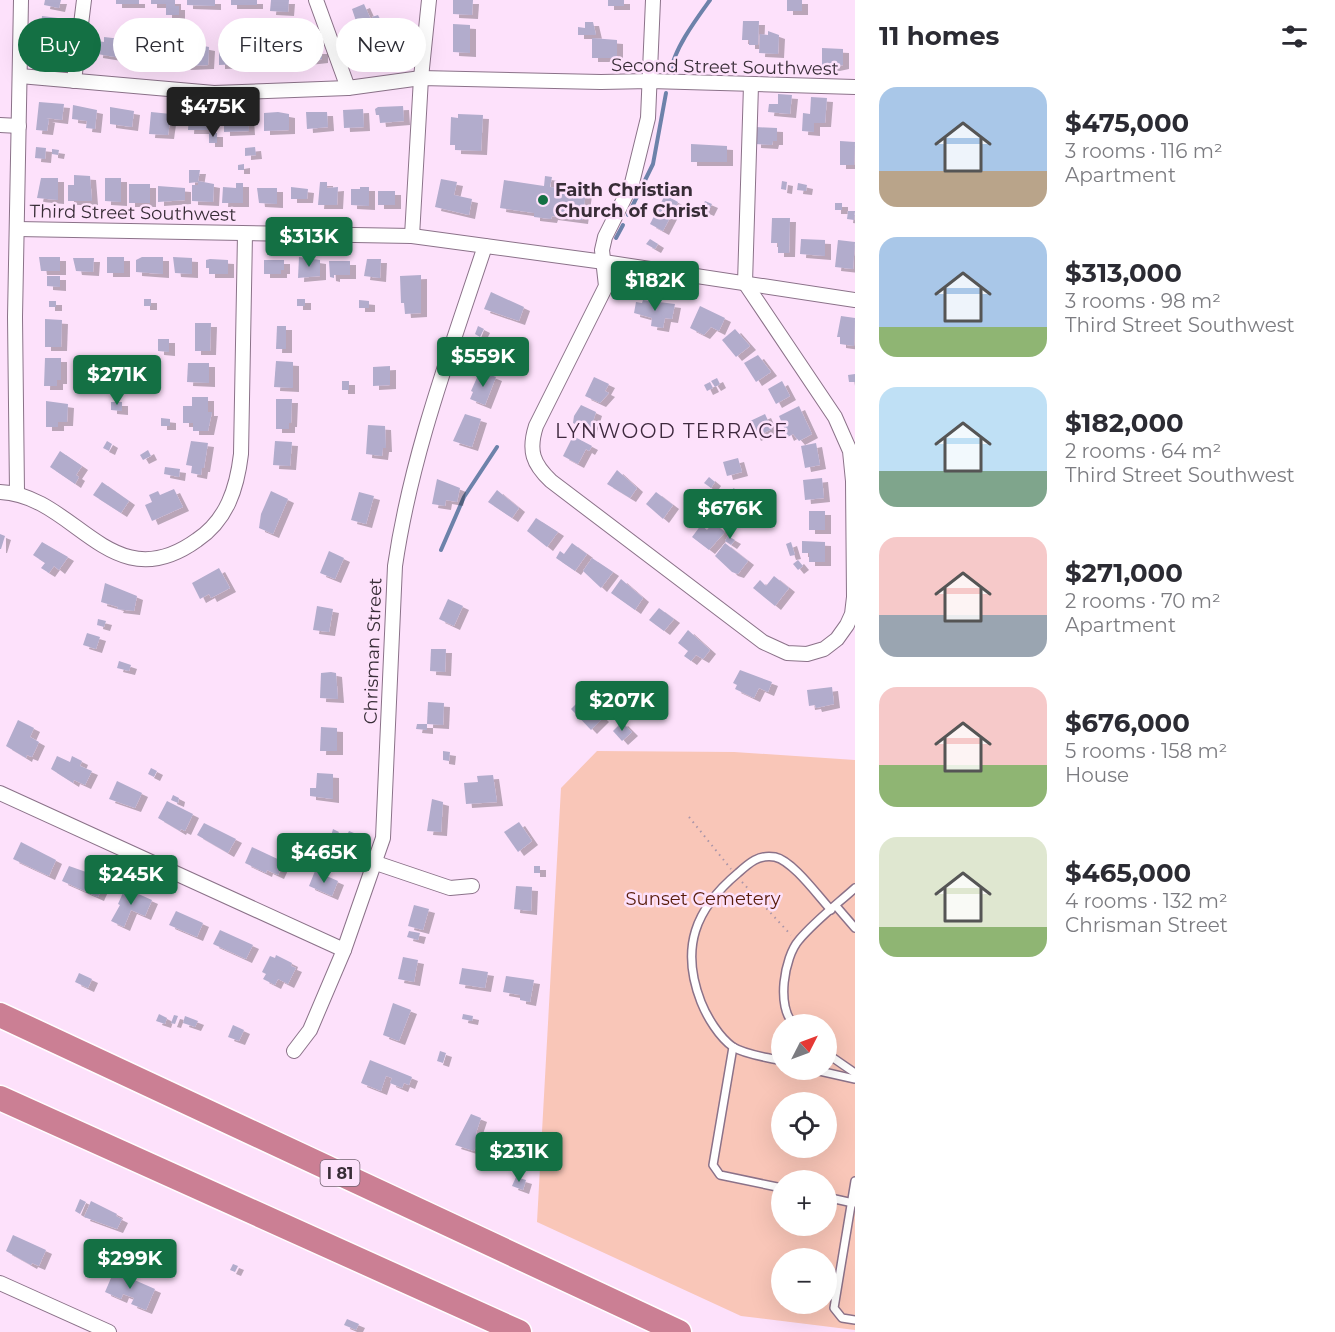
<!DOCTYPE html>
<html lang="en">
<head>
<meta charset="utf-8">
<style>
  :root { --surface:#fff; --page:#f7f7f7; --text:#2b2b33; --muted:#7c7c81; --accent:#147044 }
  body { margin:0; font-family:Montserrat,sans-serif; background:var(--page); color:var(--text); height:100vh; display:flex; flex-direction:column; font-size:22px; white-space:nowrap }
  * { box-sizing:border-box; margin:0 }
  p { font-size:20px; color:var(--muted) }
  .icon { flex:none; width:33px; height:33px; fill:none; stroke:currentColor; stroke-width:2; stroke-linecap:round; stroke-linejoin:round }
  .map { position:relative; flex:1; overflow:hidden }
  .side { display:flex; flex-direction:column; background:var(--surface); width:480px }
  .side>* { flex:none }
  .banner { position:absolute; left:18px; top:18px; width:570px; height:54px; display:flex; gap:12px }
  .needle { width:39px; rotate:48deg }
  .buttons { position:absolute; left:771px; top:1014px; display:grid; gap:12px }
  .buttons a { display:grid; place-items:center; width:66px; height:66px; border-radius:50%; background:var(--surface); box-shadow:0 6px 24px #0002; font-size:30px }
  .price { position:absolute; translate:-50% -51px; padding:0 14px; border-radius:6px; background:var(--accent); color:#fff; font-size:20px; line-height:39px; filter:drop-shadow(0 2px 3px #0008) }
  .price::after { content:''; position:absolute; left:50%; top:36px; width:18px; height:14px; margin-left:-9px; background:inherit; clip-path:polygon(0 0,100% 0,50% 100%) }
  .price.active { background:#222; color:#fff }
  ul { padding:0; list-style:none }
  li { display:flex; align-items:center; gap:18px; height:150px; padding:0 24px }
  li span { display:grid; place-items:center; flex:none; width:168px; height:120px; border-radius:18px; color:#555 }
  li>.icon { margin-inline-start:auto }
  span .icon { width:72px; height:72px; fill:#fffc; stroke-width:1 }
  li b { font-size:26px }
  h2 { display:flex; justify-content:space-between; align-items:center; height:72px; padding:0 24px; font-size:26px }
  .tag { padding:0 21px; border-radius:27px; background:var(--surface); box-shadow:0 6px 24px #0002; font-size:21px; line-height:54px }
  .tag.active { background:var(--accent); color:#fff }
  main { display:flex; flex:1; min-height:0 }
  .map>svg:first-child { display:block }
  .green { fill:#f9c6b8; fill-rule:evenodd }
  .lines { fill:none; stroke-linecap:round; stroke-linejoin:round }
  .stream { stroke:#6d82aa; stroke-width:4 }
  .building { fill:#b2accc; filter:url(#shadow) }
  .service-casing { stroke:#8b7289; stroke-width:10 }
  .minor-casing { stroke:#8b7289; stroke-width:16 }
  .motorway-casing { stroke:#fff; stroke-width:27 }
  .path { stroke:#aa95a8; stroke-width:2; stroke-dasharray:1.5 4.5; stroke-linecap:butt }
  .service { stroke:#fff; stroke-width:7 }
  .minor { stroke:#fff; stroke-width:14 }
  .motorway { stroke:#cb7f94; stroke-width:24 }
  .poi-dot { fill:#147044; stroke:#fde1fb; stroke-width:2 }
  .labels { text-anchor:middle; stroke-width:5; stroke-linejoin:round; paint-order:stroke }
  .shield { fill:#fde1fb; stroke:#736372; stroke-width:1.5 }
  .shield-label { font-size:16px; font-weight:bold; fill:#382d37 }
  .street-label { font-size:18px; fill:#382d37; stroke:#fde1fb }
  .poi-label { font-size:18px; font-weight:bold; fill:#382d37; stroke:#fde1fb; text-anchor:start }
  .park-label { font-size:18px; fill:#581b0a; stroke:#fde1fb }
  .neighbourhood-label { font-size:20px; letter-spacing:1.5px; fill:#3e293e; stroke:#fde1fb }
</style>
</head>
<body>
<main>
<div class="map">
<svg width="855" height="1332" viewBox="0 0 855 1332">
  <defs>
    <filter id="shadow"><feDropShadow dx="6" dy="4" stdDeviation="0" flood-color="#0004"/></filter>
  </defs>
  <rect width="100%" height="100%" fill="#fde1fb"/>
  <path class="green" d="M597,751L734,752L855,760V1330L741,1316L537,1222L561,788ZM782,1024H826V1070H782ZM782,1102H826V1148H782ZM782,1180H826V1226H782ZM782,1258H826V1304H782Z"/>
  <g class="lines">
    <g class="stream">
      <path d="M671,72C673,50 697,18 710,0"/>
      <path d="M628,215L653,164L666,93"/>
      <path d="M616,238L623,225"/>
      <path d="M441,550L464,497L497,447"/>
    </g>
  </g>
  <g class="building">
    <path d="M45,0H61L59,8L44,5Z"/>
    <rect x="116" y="0" width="23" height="4"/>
    <path d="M151,0H175V6H179V15H166V4H151Z"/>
    <path d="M187,0H215V6L187,5Z"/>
    <rect x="231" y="0" width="26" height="5"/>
    <path d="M271,0H289L288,12L270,11Z"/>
    <path d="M453,0H473L472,15L453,14Z"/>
    <rect x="608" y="0" width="16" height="6"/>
    <rect x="787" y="0" width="15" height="11"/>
    <path d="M364,4L372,22L358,27L352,9Z"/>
    <path d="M378,15L381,21L375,23L372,17Z"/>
    <path d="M42,16L58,18L52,47L39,42Z"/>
    <path d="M743,21H759L758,45H749V40H742Z"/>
    <path d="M585,22H593L596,35H578V27L585,28Z"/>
    <path d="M139,24L149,26L148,38L137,37Z"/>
    <path d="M453,24L470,25V53L453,52Z"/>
    <path d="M768,31L779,35L778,54L759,53L760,34L768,35Z"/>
    <path d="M382,34V41L395,40L397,54L364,55L363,47H369V35Z"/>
    <path d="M104,37L130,40L128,59L97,54L98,41L104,42Z"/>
    <path d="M592,38L617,40V58H592Z"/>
    <path d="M185,40H193V44L209,47L208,65L185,66L182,63Z"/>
    <path d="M139,44L167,47L166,63L138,60Z"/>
    <path d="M278,45L282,48V64L262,65L261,48Z"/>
    <path d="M316,46V50H322V59L304,61V64L292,62L291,48Z"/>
    <path d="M242,47V64L219,65V48Z"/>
    <path d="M822,48L843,49V65L829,68V65H822Z"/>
    <path d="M778,94L792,95L790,114L768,112L769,104H778Z"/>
    <path d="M811,97L827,98L825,123H814V132L802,131L803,113L810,114Z"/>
    <path d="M39,102L64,104L62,120L46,118L49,119L47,131L36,130Z"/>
    <path d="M73,105L97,110L95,129L86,128L87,121L72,119Z"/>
    <path d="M403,106L404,121L380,123L379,115H376L375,109L378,107Z"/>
    <path d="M110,107L134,111L132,127L110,124Z"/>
    <path d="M363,109L364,127L344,128L343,110Z"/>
    <path d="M151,112L171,114L168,135L149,134Z"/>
    <path d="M278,112L289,114V130L264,131V113Z"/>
    <path d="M306,112H327L328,127L307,129Z"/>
    <path d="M205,113H210V130H188L189,114Z"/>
    <path d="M242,113V116H248L249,131L224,132V114Z"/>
    <path d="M458,114L483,115L481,151L455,150V145H450L451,117L458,118Z"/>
    <path d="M755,127L777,128V141H773L772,145L755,144Z"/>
    <rect x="209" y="133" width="8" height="10"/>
    <path d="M840,141L855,142L854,165H840Z"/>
    <path d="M691,144L727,146V162H691Z"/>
    <path d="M36,147L46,148L45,159L35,158Z"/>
    <path d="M255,147L256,155L245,156V148Z"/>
    <path d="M52,149L59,150L58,155L52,154Z"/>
    <path d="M244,164V170H238V165Z"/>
    <path d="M189,170H200L198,182L189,183Z"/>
    <path d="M74,175L90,176L92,201H68V185H74Z"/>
    <path d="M545,176L552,177L550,187L586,192L582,220L552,216L551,219L534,217V213L500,208L504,180L544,186Z"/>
    <path d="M41,178H58V200L37,198Z"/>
    <path d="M105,178H121V202L105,201Z"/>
    <path d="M441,179L457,182L454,195L472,199L469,215L435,207Z"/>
    <path d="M198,181L214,184L213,202L192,201V185H198Z"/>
    <path d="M782,181L787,182L786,190L781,189Z"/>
    <path d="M320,182H327V188L338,187L337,205H318Z"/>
    <path d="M236,183H243V203H222L223,187L236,188Z"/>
    <path d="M798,183L807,185L806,191L797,190Z"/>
    <rect x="129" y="184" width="21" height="19"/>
    <path d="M158,186L185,188V200L158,202Z"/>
    <path d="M291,187L308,189L307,199H291Z"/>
    <path d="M360,187H369V206L351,205V189H360Z"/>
    <path d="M257,188H277V204L259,203Z"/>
    <rect x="378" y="191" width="17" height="14"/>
    <path d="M665,195L678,202L663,231L650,224Z"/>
    <path d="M705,201L712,204L708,212L701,209Z"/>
    <rect x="835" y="203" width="7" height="7"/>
    <path d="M848,211H855L854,220L847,219Z"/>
    <path d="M772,218H790L789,253H778V243H771Z"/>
    <path d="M650,239L658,244L655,249L646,244Z"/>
    <path d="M801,239L825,240V256L800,254Z"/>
    <path d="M838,240L855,242L853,269L835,267Z"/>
    <path d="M39,257H60V271H41Z"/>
    <rect x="107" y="257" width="17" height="16"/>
    <path d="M142,257H163V274L136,272V260Z"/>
    <path d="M173,257L192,258V274L175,273Z"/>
    <path d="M299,257L320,260V276L298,278Z"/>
    <path d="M73,258H94L93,272L76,271Z"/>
    <path d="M210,259L228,260V274H209V268H206V260Z"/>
    <path d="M367,259H381L380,278L364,276Z"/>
    <path d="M264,260H284V270H281V274H264Z"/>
    <path d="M329,261H350V275H334V278L330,277Z"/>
    <path d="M421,275V313L405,314L404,303H401L400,276Z"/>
    <path d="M47,276H60V287L47,286Z"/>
    <path d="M491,292L524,307L519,321L484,309Z"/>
    <rect x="144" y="299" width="7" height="7"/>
    <rect x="297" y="299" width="8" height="7"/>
    <path d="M359,300L369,301V308H359Z"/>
    <path d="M643,300L675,304L672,319L665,318L663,328L651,326L652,318L634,313L636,302L642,303Z"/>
    <rect x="49" y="301" width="7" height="6"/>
    <path d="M700,306L725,318L719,331L711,327L704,335L690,328Z"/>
    <path d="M841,316L855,318L854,346L840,344V337H837Z"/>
    <path d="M45,319L62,320L61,347H45Z"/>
    <path d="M195,323H211L210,351H195Z"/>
    <path d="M277,326H286V349H276Z"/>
    <path d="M478,326L484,329L480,337L475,334Z"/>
    <path d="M735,329L750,346L736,357L722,340Z"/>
    <path d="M158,339H169V352L158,351Z"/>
    <path d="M758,355L771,372L756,382L744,363Z"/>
    <rect x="137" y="356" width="13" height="6"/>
    <path d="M45,358H61V380H57V386H44Z"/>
    <path d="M276,361L293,362V388L274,387Z"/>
    <path d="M188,363H209V383L187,382Z"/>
    <path d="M390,366V385L373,386V367Z"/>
    <path d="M480,371L496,377L485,405L470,399L473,392L471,391Z"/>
    <path d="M855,374V382H849L848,375Z"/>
    <path d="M594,377L609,384L605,391L609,393L600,403L585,396Z"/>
    <path d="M717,378L720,384L715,387L711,381Z"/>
    <rect x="119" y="379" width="8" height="8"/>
    <rect x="342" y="381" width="7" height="9"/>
    <path d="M782,381L790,396L776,404L768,389Z"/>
    <path d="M710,382L713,388L707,391L704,385Z"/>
    <path d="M192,397H208V412H212L208,431H193V423H183V406H192Z"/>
    <path d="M276,399H292L291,423H289V429H276Z"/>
    <path d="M46,401L68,404L67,422H58V427H46Z"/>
    <path d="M111,402H122V411L111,410Z"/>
    <path d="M581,405L596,412L590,431L573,423L574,416Z"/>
    <path d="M799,406L812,434L799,441L793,434L788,437L779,416Z"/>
    <path d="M465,414L481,419L472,447L453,441Z"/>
    <path d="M765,414L772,429L755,437L748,422Z"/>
    <path d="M161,418L170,419V426H161Z"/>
    <path d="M368,425L385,426L386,448H383L382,456L366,454Z"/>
    <path d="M573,436L592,446L589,451L586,449L578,464L563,456Z"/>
    <path d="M107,441L112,444L109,451L103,448Z"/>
    <path d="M191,441L208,443L204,468H202L201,475L191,473L192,466L186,465Z"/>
    <path d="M275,441L292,442L290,466L273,465Z"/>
    <path d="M816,443L820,465L805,468L801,446Z"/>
    <path d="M148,450L151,456L143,460L140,455Z"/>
    <path d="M60,451L82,466L76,475L79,477L75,484L50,467Z"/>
    <path d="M738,458L742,472L727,476L723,462Z"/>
    <path d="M165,467L180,469L179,477L164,474Z"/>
    <path d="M617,470L637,488L630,498L607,484Z"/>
    <path d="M709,477L715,482L711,488L704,483Z"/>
    <path d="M822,478L824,498L805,500L803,480Z"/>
    <path d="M437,479L460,488L457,502L446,500L445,506L432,504Z"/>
    <path d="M102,482L129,501L121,513L93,495Z"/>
    <path d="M734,488L739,496L733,500L727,493Z"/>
    <path d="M174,489L183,507L152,521L145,505L152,502L149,495L158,491L160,495Z"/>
    <path d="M497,490L519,508L512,518L488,502Z"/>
    <path d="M271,491L288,499L273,534L259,528L261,514Z"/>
    <path d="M359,492L374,496L366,524L351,520Z"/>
    <path d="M656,492L673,505L663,519L646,504Z"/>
    <rect x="809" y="511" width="16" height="19"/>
    <path d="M536,518L558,532L547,547L527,531Z"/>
    <path d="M713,523L725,532L709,550L692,537L701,525L707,530Z"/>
    <path d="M0,534L5,536L1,549H0Z"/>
    <path d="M728,536L735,540L731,545L725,541Z"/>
    <path d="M802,541L825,542V562H809V553H802Z"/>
    <path d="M42,542L68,557L59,570L54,566L49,573L41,568L45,563L33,555Z"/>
    <path d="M791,542L795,555L790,556L786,544Z"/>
    <path d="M572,543L587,554L575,571L556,558L560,551L564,554Z"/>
    <path d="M725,543L748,561L738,574L732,572L715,556Z"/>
    <path d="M329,551L344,558L335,579L320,573Z"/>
    <path d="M592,558L613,572L601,588L583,571Z"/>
    <path d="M798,560L803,566L798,570L793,564Z"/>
    <path d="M219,568L230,588L211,598L209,594L200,599L192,583Z"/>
    <path d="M774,576L789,588L775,606L753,588L760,580L766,586Z"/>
    <path d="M621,579L643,598L635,610L611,593Z"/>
    <path d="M105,583L137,596L134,611L117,609L118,607L101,602Z"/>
    <path d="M448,599L463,606L454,626L439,619Z"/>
    <path d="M317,606L333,609L329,632L313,630Z"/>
    <path d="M659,608L674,619L664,631L649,620Z"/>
    <path d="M98,619L106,621L104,627L97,625Z"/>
    <path d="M688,630L710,650L703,659L696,655L691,661L684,656L688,651L678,643Z"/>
    <path d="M87,633L100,637L96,649L83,645Z"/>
    <path d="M431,649H446L445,672L430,671Z"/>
    <path d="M119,661L131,665L129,671L117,668Z"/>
    <path d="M740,670L772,682L768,692L759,688L754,698L735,689L737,685L733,683Z"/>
    <path d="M331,672L336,673L338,699L320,698L321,673Z"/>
    <path d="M832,687L834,704L816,708L815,705L809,706L807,690Z"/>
    <path d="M582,698L603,718L591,730L571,709Z"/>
    <path d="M428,702L444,703L443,725L427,724Z"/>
    <path d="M18,720L34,728L30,737L39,742L32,757L27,755L26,758L6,746Z"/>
    <path d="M622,722L632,732L622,741L613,731Z"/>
    <path d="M417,724H427V730L416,729Z"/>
    <path d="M321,727L337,728V751H320Z"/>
    <path d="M443,751L450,752L449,761L443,760Z"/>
    <path d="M57,756L70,762L72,756L82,761L80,766L92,771L85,785L74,780L73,783L51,769Z"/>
    <path d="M151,768L157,771L154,777L148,774Z"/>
    <path d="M317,773L333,774V799L310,796V788H316Z"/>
    <path d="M493,775L497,802L466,804L464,783L478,782L477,776Z"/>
    <path d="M117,781L142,793L135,808L109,799Z"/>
    <path d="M173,795L179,798L178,803L171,800Z"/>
    <path d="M432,799L443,802L441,832L427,831Z"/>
    <path d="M167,801L193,814L185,831L181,829L180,831L158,818Z"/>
    <path d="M519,822L532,841L518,852L504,832Z"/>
    <path d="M204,823L236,839L228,853L197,835Z"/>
    <path d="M333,829L339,832L330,848L320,843L325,833L331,836Z"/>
    <path d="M349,831L354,833L351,839L346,837Z"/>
    <path d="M21,842L56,860L49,876L13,859Z"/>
    <path d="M252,847L284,862L278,875L267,870L266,873L245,863Z"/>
    <path d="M69,866L106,879L98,897L62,881Z"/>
    <rect x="534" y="866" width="6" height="7"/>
    <path d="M315,871L338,881L332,896L309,886Z"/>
    <path d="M516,886L532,887L531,911L514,909Z"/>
    <path d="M125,888L152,900L145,916L131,910L124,927L111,921L120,905L118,904Z"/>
    <path d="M414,905L429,909L423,930L408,926Z"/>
    <path d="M176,911L203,923L197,937L169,925Z"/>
    <path d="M220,930L253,945L246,959L213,944Z"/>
    <path d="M409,931L420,933L418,940L407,937Z"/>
    <path d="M276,955L292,963L291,966L296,968L288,984L278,979L275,985L263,979L266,974L262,972L270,956L275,958Z"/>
    <path d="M403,957L418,960L414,982L398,979Z"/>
    <path d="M462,968L488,972L485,988L459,984Z"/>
    <path d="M79,973L92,979L88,988L75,982Z"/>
    <path d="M506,976L534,980L530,1002L520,1000V995L503,992Z"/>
    <path d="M393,1003L411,1010L399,1041L383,1035Z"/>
    <path d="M159,1014L167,1018L165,1024L156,1021Z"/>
    <path d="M463,1014L473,1016L472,1021L462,1019Z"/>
    <path d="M174,1015L178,1016L175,1024L171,1023Z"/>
    <path d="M185,1016L198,1021L195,1027L183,1023Z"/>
    <path d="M233,1025L244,1030L239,1041L228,1037Z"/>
    <path d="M440,1051L446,1053L443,1063L437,1061Z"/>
    <path d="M370,1060L412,1077L409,1085L404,1083L402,1088L390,1083L392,1078L386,1076L381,1091L361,1083Z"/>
    <path d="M471,1114L481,1118L476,1133L481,1136L474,1151L455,1145Z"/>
    <path d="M480,1154L491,1159L488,1166L477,1161Z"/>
    <path d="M516,1177L526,1180L523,1190L512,1186Z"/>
    <path d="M80,1199L86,1202L80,1214L75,1211Z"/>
    <path d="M91,1201L117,1214L116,1216L122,1219L117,1229L84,1217Z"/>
    <path d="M13,1235L46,1250L39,1266L32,1263L31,1265L6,1251Z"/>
    <path d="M233,1264L238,1266L235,1272L230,1270Z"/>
    <path d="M114,1271L155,1289L146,1310L131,1304L134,1298L123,1294L121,1299L105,1292Z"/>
    <path d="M347,1319L359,1324L356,1330L344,1325Z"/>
  </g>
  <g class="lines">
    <defs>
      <g id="service">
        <path d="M836,906L855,928"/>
        <path d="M794,1024C776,1008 784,957 799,940C815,921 836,905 855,888"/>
        <path d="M733,1047L713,1165L720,1175L782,1188"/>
        <path d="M826,1053L855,1073"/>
        <path d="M782,1061C767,1057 746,1055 733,1047C719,1037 707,1017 701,1002C680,948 695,909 738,873C749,863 759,854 775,857C793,861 818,896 831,910"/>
        <path d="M815,1070L855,1079"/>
        <path d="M855,1181L834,1308L842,1318L855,1320"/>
        <path d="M826,1197L853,1203"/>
      </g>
      <g id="minor">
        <path d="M316,0L348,88"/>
        <path d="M653,0L648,118L632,183L605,237L602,250L606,286L536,426C528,451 533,464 551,481L763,642L787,653L807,654L824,649L837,639L847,625L852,614L854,597L853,481L850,451L835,417L745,283L751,85"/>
        <path d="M20,76L214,93L348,88L421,78L601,82L650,81L855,87"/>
        <path d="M74,81L84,0"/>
        <path d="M0,125L19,126"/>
        <path d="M17,229L412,236L604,262L855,300"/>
        <path d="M412,236L421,78L429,0"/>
        <path d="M0,492C76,495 111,602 197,540C227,520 237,488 241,454L245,234"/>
        <path d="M17,492L15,317L21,0"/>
        <path d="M0,793L344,950"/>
        <path d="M376,863L450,888L472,886"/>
        <path d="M294,1051L310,1030L344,950L383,838L395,566C411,456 450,352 485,246"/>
        <path d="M0,1283L109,1332"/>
      </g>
      <g id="motorway">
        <path d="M0,1015L679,1332"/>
        <path d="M0,1098L519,1332"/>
      </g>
    </defs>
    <use href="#service" class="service-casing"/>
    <use href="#minor" class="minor-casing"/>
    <use href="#motorway" class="motorway-casing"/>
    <g class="path">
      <path d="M689,817L731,869"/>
      <path d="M742,882L791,935"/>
    </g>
    <use href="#service" class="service"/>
    <use href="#minor" class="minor"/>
    <use href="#motorway" class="motorway"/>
  </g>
  <circle class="poi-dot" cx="543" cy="200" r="6"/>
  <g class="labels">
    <rect class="shield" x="320.5" y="1160" width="39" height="26" rx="4.5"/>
    <g class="shield-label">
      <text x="340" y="1179">I 81</text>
    </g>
    <g class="street-label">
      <text transform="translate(725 67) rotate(1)" y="6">Second Street Southwest</text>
      <text transform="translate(133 213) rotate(1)" y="6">Third Street Southwest</text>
      <text transform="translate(373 651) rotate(-88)" y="6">Chrisman Street</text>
    </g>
    <g class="poi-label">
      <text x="555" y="196">Faith Christian<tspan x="555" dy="21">Church of Christ</tspan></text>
    </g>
    <g class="park-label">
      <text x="703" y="905">Sunset Cemetery</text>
    </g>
    <g class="neighbourhood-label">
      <text x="672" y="438">LYNWOOD TERRACE</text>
    </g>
  </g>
</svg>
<div class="buttons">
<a><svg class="needle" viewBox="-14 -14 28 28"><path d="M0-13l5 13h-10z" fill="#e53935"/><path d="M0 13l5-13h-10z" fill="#7c7c81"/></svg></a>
<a><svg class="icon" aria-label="locate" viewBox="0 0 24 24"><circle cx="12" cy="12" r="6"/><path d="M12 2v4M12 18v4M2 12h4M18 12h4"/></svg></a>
<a>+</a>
<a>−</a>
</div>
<b class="price active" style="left:213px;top:138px">$475K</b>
<b class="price" style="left:309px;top:268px">$313K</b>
<b class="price" style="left:655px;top:312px">$182K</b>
<b class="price" style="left:483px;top:388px">$559K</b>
<b class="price" style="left:117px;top:406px">$271K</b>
<b class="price" style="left:730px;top:540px">$676K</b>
<b class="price" style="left:622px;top:732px">$207K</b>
<b class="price" style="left:324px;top:884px">$465K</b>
<b class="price" style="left:131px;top:906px">$245K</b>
<b class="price" style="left:519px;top:1183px">$231K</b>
<b class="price" style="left:130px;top:1290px">$299K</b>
<div class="banner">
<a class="tag active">Buy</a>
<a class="tag">Rent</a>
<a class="tag">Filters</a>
<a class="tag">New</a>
</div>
</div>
<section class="side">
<h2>11 homes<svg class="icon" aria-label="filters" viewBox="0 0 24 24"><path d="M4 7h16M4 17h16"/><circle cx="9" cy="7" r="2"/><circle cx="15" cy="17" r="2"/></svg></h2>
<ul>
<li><span style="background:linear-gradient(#a9c7e8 70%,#b9a48a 0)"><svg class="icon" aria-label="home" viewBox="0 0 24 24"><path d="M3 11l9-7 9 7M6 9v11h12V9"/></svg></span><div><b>$475,000</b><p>3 rooms · 116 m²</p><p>Apartment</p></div></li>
<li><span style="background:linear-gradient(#a9c7e8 75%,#8fb573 0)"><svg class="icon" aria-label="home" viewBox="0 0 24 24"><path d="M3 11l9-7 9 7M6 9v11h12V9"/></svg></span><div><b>$313,000</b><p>3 rooms · 98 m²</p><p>Third Street Southwest</p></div></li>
<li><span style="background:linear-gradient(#bfe0f5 70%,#7fa58c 0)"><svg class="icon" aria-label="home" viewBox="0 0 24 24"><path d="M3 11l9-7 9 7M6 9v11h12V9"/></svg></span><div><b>$182,000</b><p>2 rooms · 64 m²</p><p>Third Street Southwest</p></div></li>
<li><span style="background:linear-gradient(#f6c9c9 65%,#9aa5b1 0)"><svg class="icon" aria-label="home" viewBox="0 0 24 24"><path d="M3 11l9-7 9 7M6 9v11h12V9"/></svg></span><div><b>$271,000</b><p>2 rooms · 70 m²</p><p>Apartment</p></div></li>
<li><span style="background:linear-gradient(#f6c9c9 65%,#8fb573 0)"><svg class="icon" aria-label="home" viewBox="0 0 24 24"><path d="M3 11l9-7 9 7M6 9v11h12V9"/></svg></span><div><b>$676,000</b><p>5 rooms · 158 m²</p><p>House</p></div></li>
<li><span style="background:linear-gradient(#dfe7d0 75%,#8fb573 0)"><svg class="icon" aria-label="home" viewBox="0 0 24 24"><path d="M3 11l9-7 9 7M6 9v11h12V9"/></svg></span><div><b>$465,000</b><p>4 rooms · 132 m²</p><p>Chrisman Street</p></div></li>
</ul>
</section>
</main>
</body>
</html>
